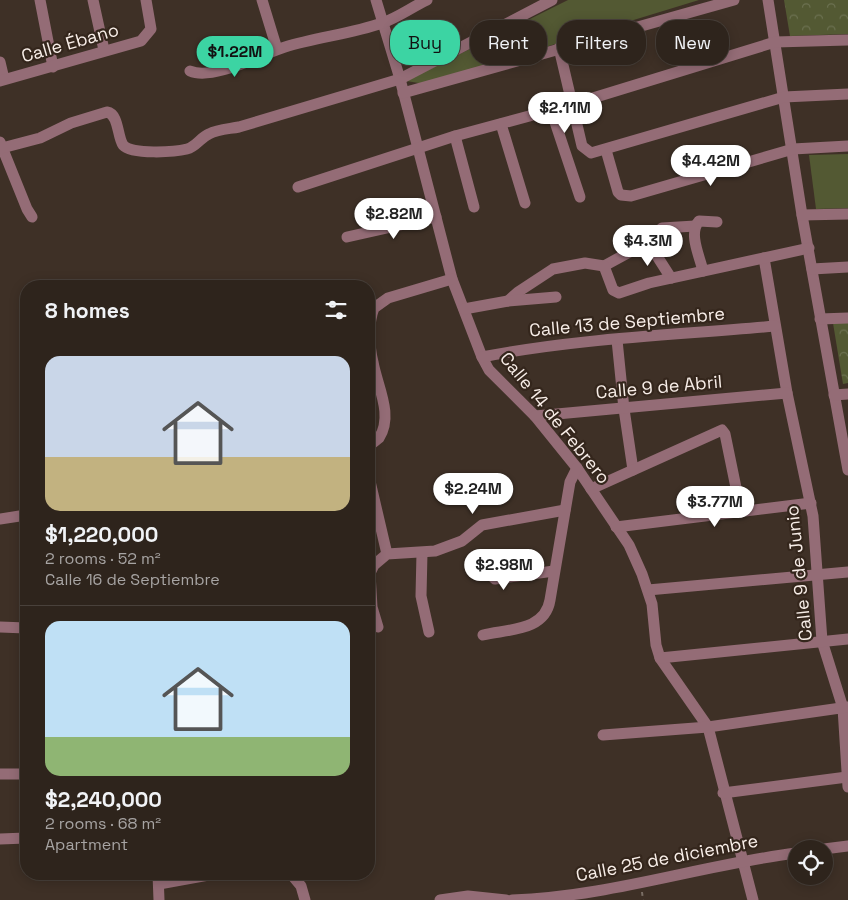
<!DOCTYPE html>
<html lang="en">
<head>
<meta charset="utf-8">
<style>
  :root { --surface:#2e241c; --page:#3a3029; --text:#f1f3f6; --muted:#a7a4a3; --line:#49413b; --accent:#3cd4a3 }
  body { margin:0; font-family:"Space Grotesk",sans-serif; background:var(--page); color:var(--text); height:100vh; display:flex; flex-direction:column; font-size:19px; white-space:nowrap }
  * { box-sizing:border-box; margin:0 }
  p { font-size:16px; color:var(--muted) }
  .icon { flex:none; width:28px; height:28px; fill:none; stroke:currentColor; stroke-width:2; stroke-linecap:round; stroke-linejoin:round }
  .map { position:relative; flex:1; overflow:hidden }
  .panel { position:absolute; left:20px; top:280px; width:355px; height:600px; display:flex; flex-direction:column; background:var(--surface); border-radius:20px; box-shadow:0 2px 12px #0003,0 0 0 1px var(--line) }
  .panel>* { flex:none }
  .banner { position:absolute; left:390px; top:20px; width:382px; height:45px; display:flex; gap:10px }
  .fabs { position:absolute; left:788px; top:840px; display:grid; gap:10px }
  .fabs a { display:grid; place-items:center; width:45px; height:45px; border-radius:50%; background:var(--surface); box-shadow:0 2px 12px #0003,0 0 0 1px var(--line); font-size:25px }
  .price { position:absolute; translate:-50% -42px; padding:0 11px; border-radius:18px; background:#fff; color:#222; font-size:16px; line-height:32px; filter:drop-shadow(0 1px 2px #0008) }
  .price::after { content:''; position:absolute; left:50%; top:30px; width:15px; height:11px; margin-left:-8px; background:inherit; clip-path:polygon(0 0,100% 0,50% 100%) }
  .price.current { background:var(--accent); color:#111 }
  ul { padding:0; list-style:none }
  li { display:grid; align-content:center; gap:10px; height:265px; padding:0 25px }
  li+li { border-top:1px solid var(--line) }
  li span { display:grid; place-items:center; height:155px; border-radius:15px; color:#555 }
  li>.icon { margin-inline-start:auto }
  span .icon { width:90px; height:90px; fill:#fffc; stroke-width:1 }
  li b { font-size:21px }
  h2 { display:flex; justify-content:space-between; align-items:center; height:60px; padding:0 25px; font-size:21px }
  .chip { padding:0 18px; border-radius:20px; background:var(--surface); box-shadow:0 2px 12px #0003,0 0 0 1px var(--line); font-size:18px; line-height:45px }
  .chip.current { background:var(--accent); color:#111 }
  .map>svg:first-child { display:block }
  .grass { fill:#535933 }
  .park { fill:url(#park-crowns) }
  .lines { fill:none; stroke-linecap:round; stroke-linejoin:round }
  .path { stroke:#7a6e65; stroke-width:2; stroke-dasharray:4 4; stroke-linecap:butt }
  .minor { stroke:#946c76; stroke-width:11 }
  .labels { text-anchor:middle; stroke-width:4.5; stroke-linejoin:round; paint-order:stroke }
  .street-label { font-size:18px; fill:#f8eee8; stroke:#34261c }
</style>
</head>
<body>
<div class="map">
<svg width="848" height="900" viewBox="0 0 848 900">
  <defs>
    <pattern id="park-crowns" width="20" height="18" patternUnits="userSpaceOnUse" patternTransform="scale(1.25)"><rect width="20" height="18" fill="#535933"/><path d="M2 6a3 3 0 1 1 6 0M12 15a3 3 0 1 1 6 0" fill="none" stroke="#6c7151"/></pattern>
  </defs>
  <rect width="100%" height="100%" fill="#3e3026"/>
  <g class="grass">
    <path d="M568,0H699L425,84L406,81Z"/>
    <path d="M848,154V208L816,209L809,155Z"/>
  </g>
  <g class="park">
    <path d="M784,0H848V34L790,36Z"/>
    <path d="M833,323H848V383L843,384Z"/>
  </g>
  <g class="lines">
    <path class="path" d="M642,892L643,900"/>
    <g class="minor">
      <path d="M40,0L53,67"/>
      <path d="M93,0L104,50"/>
      <path d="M262,0L277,49"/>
      <path d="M376,0L400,79L452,279L482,357L489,370L535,416L577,468L629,545L642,574L652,604L656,645L660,658L708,727L753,900"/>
      <path d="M768,0L802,215L848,470"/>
      <path d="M559,48L582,146L591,153L784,97L848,94"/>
      <path d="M0,62L4,79"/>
      <path d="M190,71C213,81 262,54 285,47C317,37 351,34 382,23C397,18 412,7 427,0"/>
      <path d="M0,81L141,41L151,29L146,0"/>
      <path d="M403,93L734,0"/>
      <path d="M551,110L580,197"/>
      <path d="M501,124L525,203"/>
      <path d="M455,136L474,207"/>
      <path d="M0,142L27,209L32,217"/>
      <path d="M2,148L40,138L71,123L107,112C119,114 117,136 123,145C132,155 175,152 187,149C196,147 201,137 209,134C218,129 229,129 239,127L400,79L552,0"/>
      <path d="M606,150L618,192L621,195L631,196L793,149L848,146"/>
      <path d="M298,187L455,136L570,105L775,42L848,40"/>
      <path d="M802,215L848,214"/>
      <path d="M347,237L436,217"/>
      <path d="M648,242L671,278"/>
      <path d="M764,258L787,393L813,516L822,641L843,708L848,787"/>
      <path d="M604,266L648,242L662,228L695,226"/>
      <path d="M812,269L848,267"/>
      <path d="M703,271C700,257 688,233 699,221L717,222"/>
      <path d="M508,301L518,292L553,269L585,263L604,266L613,290L619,293L649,283L809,248"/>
      <path d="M464,309L508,301L556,297"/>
      <path d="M820,319L848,318"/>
      <path d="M617,340L624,409L633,470"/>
      <path d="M482,357C579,338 678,335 775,326"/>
      <path d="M834,395L848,394"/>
      <path d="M535,416L787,393"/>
      <path d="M369,446L379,438C394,415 377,386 373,362C369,346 368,323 374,308L388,298L452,279"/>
      <path d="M369,477L387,554"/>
      <path d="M591,489L722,430L725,434L741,512"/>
      <path d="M0,519L26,515"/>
      <path d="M616,527L811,503"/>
      <path d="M422,553L421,596L429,632"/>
      <path d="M488,557L490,574L495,579L554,571"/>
      <path d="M648,590L848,572"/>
      <path d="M0,627L26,628"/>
      <path d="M378,627L372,607L370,573L374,565L387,554L435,551L462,541L482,525L565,510"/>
      <path d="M483,635C509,629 545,631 550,600L570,482L577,468"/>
      <path d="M660,658L848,639"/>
      <path d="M603,735L708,727L848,707"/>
      <path d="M0,774H26"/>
      <path d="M723,793L847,777"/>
      <path d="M0,839L26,838"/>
      <path d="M824,849L848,846"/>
      <path d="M158,874L159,900"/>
      <path d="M291,874L301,886L305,900"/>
      <path d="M159,884L214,874"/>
      <path d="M440,900L468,896L506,900"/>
      <path d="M512,900C608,897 701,865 796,853"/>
    </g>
  </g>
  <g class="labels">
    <g class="street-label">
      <text transform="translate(70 43) rotate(-16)" y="6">Calle Ébano</text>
      <text transform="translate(627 322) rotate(-5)" y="6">Calle 13 de Septiembre</text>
      <text transform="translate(659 387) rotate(-5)" y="6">Calle 9 de Abril</text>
      <text transform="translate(555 418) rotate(51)" y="6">Calle 14 de Febrero</text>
      <text transform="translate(799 573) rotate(-96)" y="6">Calle 9 de Junio</text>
      <text transform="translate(667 858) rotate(-11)" y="6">Calle 25 de diciembre</text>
    </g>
  </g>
</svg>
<div class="fabs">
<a><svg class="icon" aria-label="locate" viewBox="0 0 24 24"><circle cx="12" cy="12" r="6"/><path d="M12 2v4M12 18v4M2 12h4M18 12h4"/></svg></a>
</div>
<b class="price current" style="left:235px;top:78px">$1.22M</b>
<b class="price" style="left:565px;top:134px">$2.11M</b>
<b class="price" style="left:711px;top:187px">$4.42M</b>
<b class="price" style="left:394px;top:240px">$2.82M</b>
<b class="price" style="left:648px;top:267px">$4.3M</b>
<b class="price" style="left:473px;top:515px">$2.24M</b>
<b class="price" style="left:715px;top:528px">$3.77M</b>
<b class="price" style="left:504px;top:591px">$2.98M</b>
<div class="banner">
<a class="chip current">Buy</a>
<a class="chip">Rent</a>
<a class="chip">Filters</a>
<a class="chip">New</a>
</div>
<section class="panel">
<h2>8 homes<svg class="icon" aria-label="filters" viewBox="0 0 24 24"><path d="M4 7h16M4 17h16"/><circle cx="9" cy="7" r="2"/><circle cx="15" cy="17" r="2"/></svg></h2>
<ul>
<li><span style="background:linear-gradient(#c9d6e8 65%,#c2b280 0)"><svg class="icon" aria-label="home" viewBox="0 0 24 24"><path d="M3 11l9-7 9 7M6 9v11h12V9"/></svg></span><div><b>$1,220,000</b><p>2 rooms · 52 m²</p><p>Calle 16 de Septiembre</p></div></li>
<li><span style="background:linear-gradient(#bfe0f5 75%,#8fb573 0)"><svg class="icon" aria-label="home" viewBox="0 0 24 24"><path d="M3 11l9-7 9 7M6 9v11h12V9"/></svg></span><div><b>$2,240,000</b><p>2 rooms · 68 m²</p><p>Apartment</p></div></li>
</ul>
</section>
</div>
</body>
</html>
